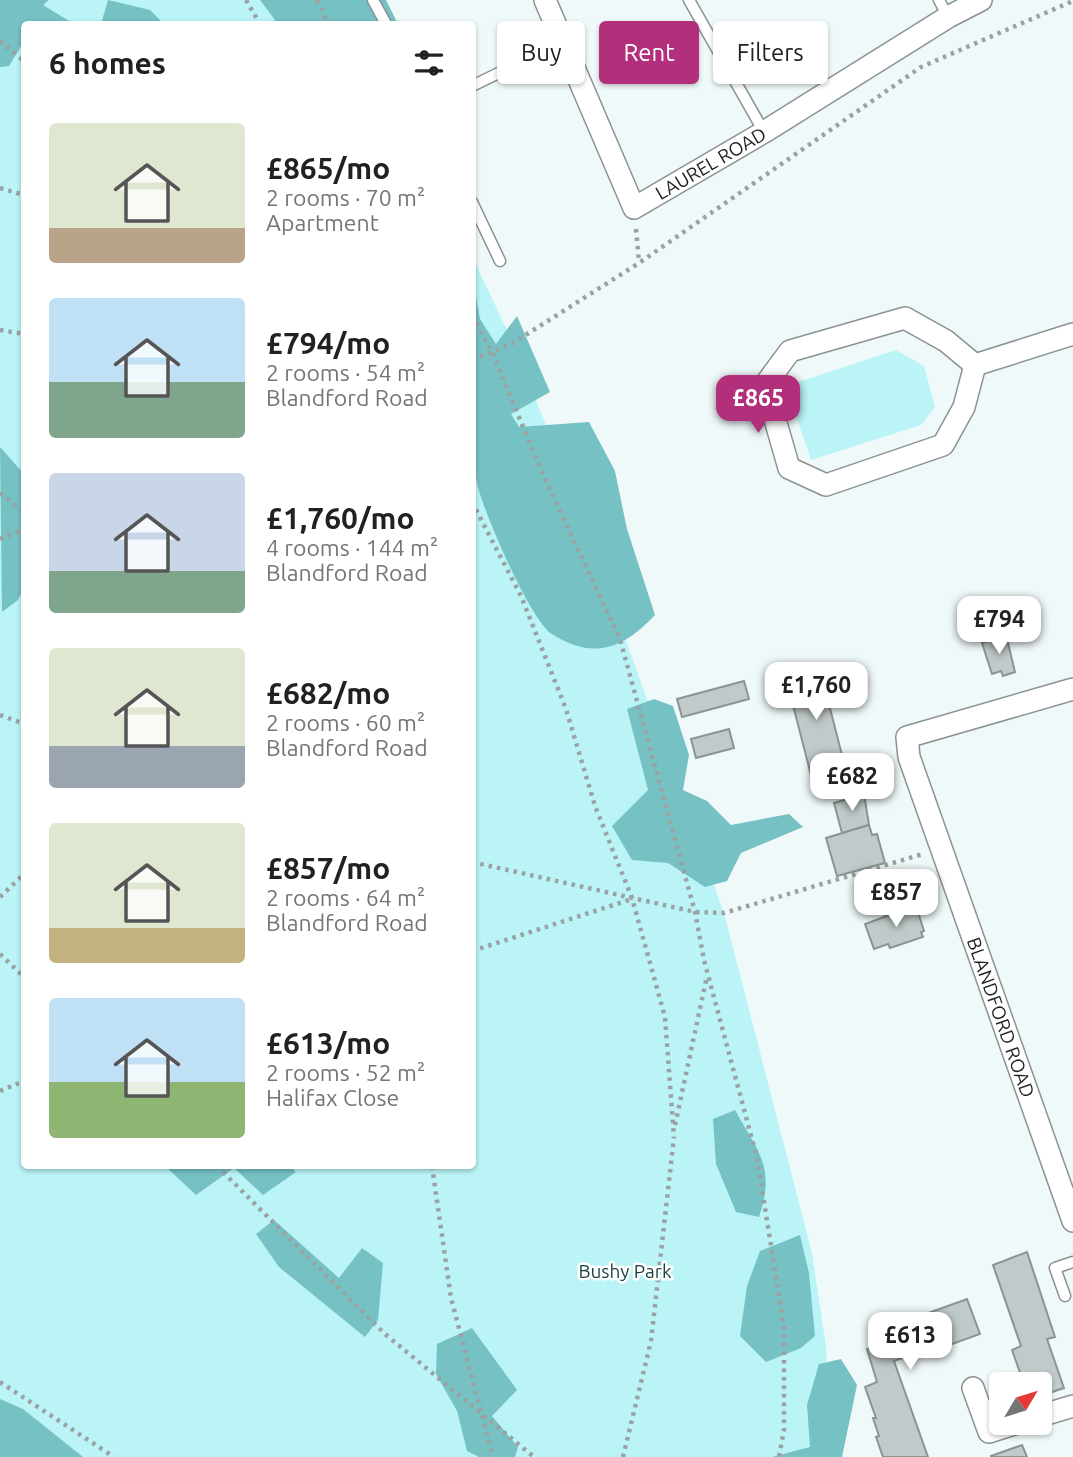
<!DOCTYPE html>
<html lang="en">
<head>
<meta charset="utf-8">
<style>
  :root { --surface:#fff; --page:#f6f6f6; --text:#202124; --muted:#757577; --accent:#b2307b }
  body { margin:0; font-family:Ubuntu,sans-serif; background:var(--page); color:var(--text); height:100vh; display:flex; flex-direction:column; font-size:26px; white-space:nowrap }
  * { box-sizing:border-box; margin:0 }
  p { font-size:23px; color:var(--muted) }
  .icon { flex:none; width:38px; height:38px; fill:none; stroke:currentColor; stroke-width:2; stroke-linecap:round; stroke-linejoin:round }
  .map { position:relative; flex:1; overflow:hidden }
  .drawer { position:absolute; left:21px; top:21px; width:455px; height:1148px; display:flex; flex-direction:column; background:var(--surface); border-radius:7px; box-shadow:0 2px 5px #0004 }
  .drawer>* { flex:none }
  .top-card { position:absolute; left:497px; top:21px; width:471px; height:63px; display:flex; gap:14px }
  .needle { width:46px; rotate:52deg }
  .fabs { position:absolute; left:989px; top:1372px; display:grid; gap:14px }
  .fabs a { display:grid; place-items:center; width:63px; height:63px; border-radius:7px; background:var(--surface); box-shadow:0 2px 5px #0004; font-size:35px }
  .price { position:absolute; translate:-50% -60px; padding:0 16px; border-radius:14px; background:#fff; color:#222; font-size:23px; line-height:46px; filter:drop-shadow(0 2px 4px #0008) }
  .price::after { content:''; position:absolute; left:50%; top:42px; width:21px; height:16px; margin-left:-10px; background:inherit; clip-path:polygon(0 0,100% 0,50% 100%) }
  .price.current { background:var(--accent); color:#fff }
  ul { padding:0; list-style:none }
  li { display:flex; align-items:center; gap:21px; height:175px; padding:0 28px }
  li span { display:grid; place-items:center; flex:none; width:196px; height:140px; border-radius:7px; color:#555 }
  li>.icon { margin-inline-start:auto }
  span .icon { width:84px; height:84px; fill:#fffc; stroke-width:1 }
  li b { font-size:30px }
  h2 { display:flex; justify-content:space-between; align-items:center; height:84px; padding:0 28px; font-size:30px }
  .chip { padding:0 24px; border-radius:7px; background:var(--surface); box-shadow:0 2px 5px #0004; font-size:24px; line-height:63px }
  .chip.current { background:var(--accent); color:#fff }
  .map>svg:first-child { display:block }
  .green { fill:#baf4f6 }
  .forest { fill:#76c1c4 }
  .building { fill:#c1caca; stroke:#8b9494; stroke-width:2 }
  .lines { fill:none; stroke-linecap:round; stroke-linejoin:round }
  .lane-casing { stroke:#8a9293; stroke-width:13 }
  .street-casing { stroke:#8a9293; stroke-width:24 }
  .path { stroke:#9ba2a2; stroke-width:4.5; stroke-dasharray:3.5 5; stroke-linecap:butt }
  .lane { stroke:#fff; stroke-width:10 }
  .street { stroke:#fff; stroke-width:21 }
  .labels { text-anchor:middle; stroke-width:5; stroke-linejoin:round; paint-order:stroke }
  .street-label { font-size:19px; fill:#1f2222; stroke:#fff }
  .park-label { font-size:19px; fill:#1b3f41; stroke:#fff }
</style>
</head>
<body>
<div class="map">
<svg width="1073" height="1457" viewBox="0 0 1073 1457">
  <rect width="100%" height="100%" fill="#f0f9fa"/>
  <g class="green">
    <path d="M0,0H349L361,24H24V1166H472L473,258L513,343L573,493L724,913L812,1253L827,1353L815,1457H0Z"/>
    <path d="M896,350L924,366L935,407L921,425L811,460L786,386Z"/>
  </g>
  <g class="forest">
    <path d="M0,0H49L43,5L74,24H24V41L9,66L0,67Z"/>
    <path d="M108,0L150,10L164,24H101Z"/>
    <path d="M260,0H386L398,24H278Z"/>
    <path d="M473,280L480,319L496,344L517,316L550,392L511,414L519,427L589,422L615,471L627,529L655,615C624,648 594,661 552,634C531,622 482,509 477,483C474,469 476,454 476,440L472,437Z"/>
    <path d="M0,447L24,474V588L18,600L2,612Z"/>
    <path d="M654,699L673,706L689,755L683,790L707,801L731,825L789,814L803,827L741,853L727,881L705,887L668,863L632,860L612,826L648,790L627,709Z"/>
    <path d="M735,1110C758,1152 776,1166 759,1217L736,1212L716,1164L713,1119Z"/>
    <path d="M165,1166H290L296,1172L263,1195L234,1168L196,1195Z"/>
    <path d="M274,1220L339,1278L362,1248L383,1263L378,1320L365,1337L279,1267L256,1234Z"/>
    <path d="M800,1235L809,1273L815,1336L801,1348L766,1362L740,1336L747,1286L760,1251Z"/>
    <path d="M472,1328L517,1390L492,1416L518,1447L515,1457H479L467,1451L457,1411L436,1374L437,1344Z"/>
    <path d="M841,1359L857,1385L842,1457H772L810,1447L807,1405L819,1364Z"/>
    <path d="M0,1399L23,1409L83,1457H0Z"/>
  </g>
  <g class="building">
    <path d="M1006,635L1015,672L1003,676L1001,671L992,674L982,643Z"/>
    <path d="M820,669L845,767L811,775L786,678Z"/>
    <path d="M744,681L749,699L682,717L677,699Z"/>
    <path d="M729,729L734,748L696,758L691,739Z"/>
    <path d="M864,794L869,825L842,833L834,803Z"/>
    <path d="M869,825L872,835L877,834L885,863L837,876L826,838Z"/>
    <path d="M906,882L914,902L907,905L908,908L885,917L876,893Z"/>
    <path d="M908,908L910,912L917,909L924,931L921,932L923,937L890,948L888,944L874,949L865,924Z"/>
    <path d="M1027,1252L1055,1337L1047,1339L1064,1388L1040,1396V1384H1024L1012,1350L1021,1346L993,1265Z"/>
    <path d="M967,1299L980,1334L908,1360L907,1356L894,1361L928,1457H883L876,1437L879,1436L873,1418H876L865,1387L877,1382L867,1349L883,1343L878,1327L897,1320L898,1324Z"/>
    <path d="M1022,1445L1027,1457H991V1456Z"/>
  </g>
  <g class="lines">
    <defs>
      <g id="lane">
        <path d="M373,0L386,24"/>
        <path d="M689,0L764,132"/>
        <path d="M939,0L948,17"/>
        <path d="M472,86L564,41"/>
        <path d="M472,202L500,261"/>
        <path d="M1065,1296L1055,1268L1073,1262"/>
      </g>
      <g id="street">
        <path id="s1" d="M545,0L634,208L764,132L948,17L981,0"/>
        <path d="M905,318L946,341L975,365L964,407L943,445L826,485L789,468L765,385L790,351Z"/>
        <path d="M975,365L1073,334"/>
        <path id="s2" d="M1073,689L907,737L909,757L1073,1221"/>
        <path d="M973,1388L989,1432L1017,1423"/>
        <path d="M1040,1416L1073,1406"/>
      </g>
    </defs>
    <use href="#lane" class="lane-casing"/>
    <use href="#street" class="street-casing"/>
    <g class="path">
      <path d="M246,0L260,24"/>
      <path d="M317,0L328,24"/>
      <path d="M0,41L24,61"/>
      <path d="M0,188L24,195"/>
      <path d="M636,229L639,262"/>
      <path d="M472,316L492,352L543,475L620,639L695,912L704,960L757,1158L784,1327V1430L779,1457"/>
      <path d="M0,330L24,334"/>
      <path d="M472,360L513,343L639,263L921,67L1073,1"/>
      <path d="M0,493L24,512"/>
      <path d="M472,502L521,596L566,709L595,806L632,898L665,1017L674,1137"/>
      <path d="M0,539L24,529"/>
      <path d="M0,715L24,724"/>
      <path d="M472,862L695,912L724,913L923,854"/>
      <path d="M0,897L24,874"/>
      <path d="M472,951L632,899"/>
      <path d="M0,954L24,977"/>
      <path d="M0,1091L24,1081"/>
      <path d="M675,1125L707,976"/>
      <path d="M217,1166L385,1334L534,1457"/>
      <path d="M432,1166L451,1298L493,1457"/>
      <path d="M0,1382L114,1457"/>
      <path d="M623,1457L651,1341L674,1137"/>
    </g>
    <use href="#lane" class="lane"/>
    <use href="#street" class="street"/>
  </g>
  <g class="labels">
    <g class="street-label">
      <text dy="7" stroke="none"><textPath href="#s1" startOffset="315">LAUREL ROAD</textPath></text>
      <text dy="7" stroke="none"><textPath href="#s2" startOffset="469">BLANDFORD ROAD</textPath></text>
    </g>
    <g class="park-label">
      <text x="625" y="1278">Bushy Park</text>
    </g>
  </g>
</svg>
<div class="fabs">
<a><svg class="needle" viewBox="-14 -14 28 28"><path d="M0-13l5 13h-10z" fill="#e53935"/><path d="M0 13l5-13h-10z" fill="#757577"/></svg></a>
</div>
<b class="price current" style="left:758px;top:435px">£865</b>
<b class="price" style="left:999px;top:656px">£794</b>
<b class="price" style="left:816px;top:722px">£1,760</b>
<b class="price" style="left:852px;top:813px">£682</b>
<b class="price" style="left:896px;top:929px">£857</b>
<b class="price" style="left:910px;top:1372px">£613</b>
<div class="top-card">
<a class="chip">Buy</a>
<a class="chip current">Rent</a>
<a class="chip">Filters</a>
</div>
<section class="drawer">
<h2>6 homes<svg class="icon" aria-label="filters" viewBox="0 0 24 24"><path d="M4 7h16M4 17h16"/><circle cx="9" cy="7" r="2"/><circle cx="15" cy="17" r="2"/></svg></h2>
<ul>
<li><span style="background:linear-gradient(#dfe7d0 75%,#b9a48a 0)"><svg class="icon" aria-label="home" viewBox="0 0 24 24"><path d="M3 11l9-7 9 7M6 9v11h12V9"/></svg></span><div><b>£865/mo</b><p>2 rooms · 70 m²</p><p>Apartment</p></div></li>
<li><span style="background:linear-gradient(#bfe0f5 60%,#7fa58c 0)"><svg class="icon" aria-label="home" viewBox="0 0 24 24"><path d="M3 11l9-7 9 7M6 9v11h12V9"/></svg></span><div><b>£794/mo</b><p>2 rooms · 54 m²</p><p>Blandford Road</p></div></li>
<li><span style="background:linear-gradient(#c9d6e8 70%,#7fa58c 0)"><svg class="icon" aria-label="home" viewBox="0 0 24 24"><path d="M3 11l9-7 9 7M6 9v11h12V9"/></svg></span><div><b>£1,760/mo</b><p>4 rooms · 144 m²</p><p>Blandford Road</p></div></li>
<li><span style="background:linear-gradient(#dfe7d0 70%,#9aa5b1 0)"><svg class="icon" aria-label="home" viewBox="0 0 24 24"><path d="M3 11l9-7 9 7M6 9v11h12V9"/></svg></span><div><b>£682/mo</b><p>2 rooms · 60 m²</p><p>Blandford Road</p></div></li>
<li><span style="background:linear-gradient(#dfe7d0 75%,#c2b280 0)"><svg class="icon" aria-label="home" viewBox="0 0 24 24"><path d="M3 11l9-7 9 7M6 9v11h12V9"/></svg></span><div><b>£857/mo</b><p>2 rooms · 64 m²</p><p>Blandford Road</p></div></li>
<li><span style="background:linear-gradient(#bfe0f5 60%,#8fb573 0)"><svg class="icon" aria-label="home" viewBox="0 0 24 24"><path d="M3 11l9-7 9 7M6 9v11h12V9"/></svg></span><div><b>£613/mo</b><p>2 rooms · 52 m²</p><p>Halifax Close</p></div></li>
</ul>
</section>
</div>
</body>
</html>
